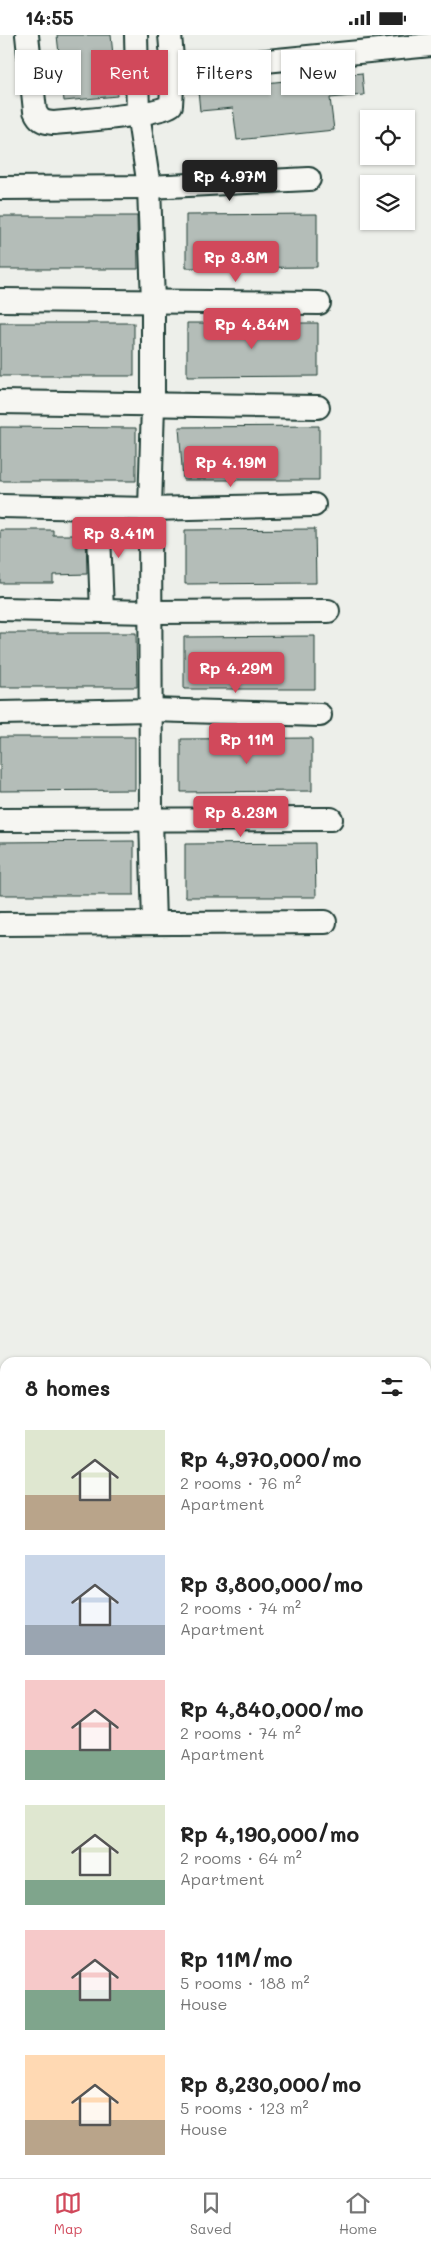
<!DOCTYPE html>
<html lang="en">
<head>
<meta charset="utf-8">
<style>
  :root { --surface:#fff; --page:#f6f6f6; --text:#222; --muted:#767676; --line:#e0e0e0; --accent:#d1495b }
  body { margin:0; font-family:Mali,sans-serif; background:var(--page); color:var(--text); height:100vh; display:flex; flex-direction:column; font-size:19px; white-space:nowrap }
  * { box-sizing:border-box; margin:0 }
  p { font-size:16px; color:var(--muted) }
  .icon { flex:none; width:28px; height:28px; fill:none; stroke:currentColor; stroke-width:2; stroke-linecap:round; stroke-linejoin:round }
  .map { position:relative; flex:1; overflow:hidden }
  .panel { position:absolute; left:0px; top:1322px; width:431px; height:821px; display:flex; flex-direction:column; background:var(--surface); border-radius:15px 15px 0 0; box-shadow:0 1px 4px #0004 }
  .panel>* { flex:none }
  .guide { position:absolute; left:15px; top:15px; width:401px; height:45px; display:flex; gap:10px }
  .tools { position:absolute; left:360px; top:75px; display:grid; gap:10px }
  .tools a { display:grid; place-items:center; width:55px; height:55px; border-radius:0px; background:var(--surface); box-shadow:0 1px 4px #0004; font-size:25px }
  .price { position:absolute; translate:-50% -42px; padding:0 11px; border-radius:5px; background:var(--accent); color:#fff; font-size:16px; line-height:32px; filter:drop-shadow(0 1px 2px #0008) }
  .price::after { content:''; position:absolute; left:50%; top:30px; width:15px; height:11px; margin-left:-8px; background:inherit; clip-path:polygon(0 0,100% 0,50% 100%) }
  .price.current { background:#222; color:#fff }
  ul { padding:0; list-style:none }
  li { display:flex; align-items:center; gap:15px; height:125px; padding:0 25px }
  li span { display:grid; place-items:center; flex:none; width:140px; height:100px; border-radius:0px; color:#555 }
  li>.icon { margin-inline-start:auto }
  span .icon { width:60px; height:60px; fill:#fffc; stroke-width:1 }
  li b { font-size:21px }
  h2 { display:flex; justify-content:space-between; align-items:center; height:60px; padding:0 25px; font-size:21px }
  .tag { padding:0 18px; border-radius:0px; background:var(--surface); box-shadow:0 1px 4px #0004; font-size:18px; line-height:45px }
  .tag.current { background:var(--accent); color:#fff }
  .status { display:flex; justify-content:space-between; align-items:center; height:35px; padding:0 25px; background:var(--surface); direction:ltr }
  .status svg { height:14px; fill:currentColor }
  .tab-bar { display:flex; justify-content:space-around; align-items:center; height:70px; border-top:1px solid var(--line); background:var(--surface); font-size:14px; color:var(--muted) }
  .tab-bar a { display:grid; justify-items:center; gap:2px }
  .tab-bar .current { color:var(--accent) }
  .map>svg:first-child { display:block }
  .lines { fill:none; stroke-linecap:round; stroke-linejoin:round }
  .stream { stroke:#6c7e77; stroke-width:6 }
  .river { stroke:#9faaa4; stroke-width:36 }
  .building { fill:#b4bdb8; stroke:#1f3d34 }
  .street-casing { stroke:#1f3d34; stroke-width:26 }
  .street { stroke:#f6f6f2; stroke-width:22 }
</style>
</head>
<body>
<div class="status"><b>14:55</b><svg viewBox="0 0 49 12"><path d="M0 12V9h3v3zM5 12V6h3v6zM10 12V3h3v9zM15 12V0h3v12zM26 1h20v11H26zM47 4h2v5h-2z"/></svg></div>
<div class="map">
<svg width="431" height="2143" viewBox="0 0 431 2143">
  <rect width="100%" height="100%" fill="#edefea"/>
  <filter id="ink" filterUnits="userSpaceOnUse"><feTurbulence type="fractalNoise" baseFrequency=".02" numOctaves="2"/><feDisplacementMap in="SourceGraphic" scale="10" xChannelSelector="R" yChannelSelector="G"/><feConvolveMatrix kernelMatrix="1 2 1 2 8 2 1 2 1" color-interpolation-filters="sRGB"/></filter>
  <g filter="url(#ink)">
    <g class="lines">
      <g class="stream">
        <path d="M426,1455L431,1456"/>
        <path d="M0,1494H5"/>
      </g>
      <path class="river" d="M0,1366L5,1382"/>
    </g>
    <g class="building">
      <path d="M57,0H111L117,61L64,66Z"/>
      <path d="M362,38L364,60L330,63L334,95L237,105L233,73L200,76L198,55Z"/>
      <path d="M317,179V232L186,233V180Z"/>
      <path d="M0,181H137L138,234H0Z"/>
      <rect x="0" y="288" width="134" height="53"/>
      <path d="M187,288H318V341L187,342Z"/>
      <path d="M319,391V445H183L179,392Z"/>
      <path d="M0,392L136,393V446H0Z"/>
      <path d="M315,494L316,548L185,549V495Z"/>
      <path d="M0,495H53V500H86L87,539L53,540V548H0Z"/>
      <path d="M0,598H136L137,652H0Z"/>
      <path d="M315,601V654H184V602Z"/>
      <path d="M0,702H135V755L0,756Z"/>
      <path d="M312,703V756L181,757V704Z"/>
      <path d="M134,806V860H0V807Z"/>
      <path d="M315,808L316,862H185V809Z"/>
    </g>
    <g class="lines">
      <defs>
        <g id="street">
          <path d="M27,0L35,76C39,85 43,87 53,88C75,86 158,80 171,70L173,35L170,0"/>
          <path d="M136,0L138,78L149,152L153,267V369L150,474L151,784L154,888"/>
          <path d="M173,35L431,10"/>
          <path d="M0,153L149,152L309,144"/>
          <path d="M0,265L319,268"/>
          <path d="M0,367L318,372"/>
          <path d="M0,471L150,474L314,470"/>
          <path d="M98,473L102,576"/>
          <path d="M0,574L152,577L328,576"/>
          <path d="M0,678L151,675L320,680"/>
          <path d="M0,785L331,784"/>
          <path d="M0,889L325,887"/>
          <path d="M0,1766L5,1767"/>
          <path d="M426,1945L431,1946"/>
          <path d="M0,1985H5"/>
          <path d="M0,2016L5,2054"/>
          <path d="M16,2139L17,2143"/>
          <path d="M211,2143L223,2139"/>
        </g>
      </defs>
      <use href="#street" class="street-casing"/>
      <use href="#street" class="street"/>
    </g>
  </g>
</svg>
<div class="tools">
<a><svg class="icon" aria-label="locate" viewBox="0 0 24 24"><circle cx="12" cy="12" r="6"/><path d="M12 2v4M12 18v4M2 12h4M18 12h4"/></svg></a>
<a><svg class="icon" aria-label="layers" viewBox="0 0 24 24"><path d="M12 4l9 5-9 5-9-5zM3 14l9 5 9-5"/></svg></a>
</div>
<b class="price current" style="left:230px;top:167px">Rp 4.97M</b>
<b class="price" style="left:236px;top:248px">Rp 3.8M</b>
<b class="price" style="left:252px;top:315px">Rp 4.84M</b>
<b class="price" style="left:231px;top:453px">Rp 4.19M</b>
<b class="price" style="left:119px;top:524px">Rp 3.41M</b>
<b class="price" style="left:236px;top:659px">Rp 4.29M</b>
<b class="price" style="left:247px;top:730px">Rp 11M</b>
<b class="price" style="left:241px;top:803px">Rp 8.23M</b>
<div class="guide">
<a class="tag">Buy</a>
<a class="tag current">Rent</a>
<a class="tag">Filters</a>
<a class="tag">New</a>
</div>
<section class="panel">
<h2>8 homes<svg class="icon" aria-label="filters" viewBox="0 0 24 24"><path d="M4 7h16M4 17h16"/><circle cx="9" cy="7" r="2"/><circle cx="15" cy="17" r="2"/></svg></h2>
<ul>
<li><span style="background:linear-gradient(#dfe7d0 65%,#b9a48a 0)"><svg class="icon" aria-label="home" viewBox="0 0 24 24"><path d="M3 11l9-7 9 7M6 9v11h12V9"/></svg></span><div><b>Rp 4,970,000/mo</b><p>2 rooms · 76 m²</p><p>Apartment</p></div></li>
<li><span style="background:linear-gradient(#c9d6e8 70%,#9aa5b1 0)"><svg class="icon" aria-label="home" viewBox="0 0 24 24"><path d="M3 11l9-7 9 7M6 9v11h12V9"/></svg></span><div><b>Rp 3,800,000/mo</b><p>2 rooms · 74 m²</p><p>Apartment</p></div></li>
<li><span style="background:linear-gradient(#f6c9c9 70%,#7fa58c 0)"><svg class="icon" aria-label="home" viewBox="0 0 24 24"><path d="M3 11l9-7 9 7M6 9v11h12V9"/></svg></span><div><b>Rp 4,840,000/mo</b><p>2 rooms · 74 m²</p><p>Apartment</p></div></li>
<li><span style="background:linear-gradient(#dfe7d0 75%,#7fa58c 0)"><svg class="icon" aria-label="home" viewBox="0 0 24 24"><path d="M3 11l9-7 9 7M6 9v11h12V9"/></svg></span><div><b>Rp 4,190,000/mo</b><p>2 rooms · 64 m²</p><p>Apartment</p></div></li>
<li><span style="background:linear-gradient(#f6c9c9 60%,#7fa58c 0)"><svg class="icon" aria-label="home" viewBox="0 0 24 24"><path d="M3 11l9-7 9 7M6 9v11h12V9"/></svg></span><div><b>Rp 11M/mo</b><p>5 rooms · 188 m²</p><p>House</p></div></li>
<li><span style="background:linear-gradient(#ffd9b3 65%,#b9a48a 0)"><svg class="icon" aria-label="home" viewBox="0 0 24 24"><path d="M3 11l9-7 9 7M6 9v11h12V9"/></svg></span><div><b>Rp 8,230,000/mo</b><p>5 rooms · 123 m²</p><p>House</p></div></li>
</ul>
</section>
</div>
<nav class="tab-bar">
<a class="current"><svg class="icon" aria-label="map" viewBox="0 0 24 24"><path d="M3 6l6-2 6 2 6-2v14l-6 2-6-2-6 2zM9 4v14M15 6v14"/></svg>Map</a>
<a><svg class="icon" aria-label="saved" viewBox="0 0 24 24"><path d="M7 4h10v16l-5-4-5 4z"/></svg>Saved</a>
<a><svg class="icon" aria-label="home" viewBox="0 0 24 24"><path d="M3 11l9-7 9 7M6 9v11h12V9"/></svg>Home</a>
</nav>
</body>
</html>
